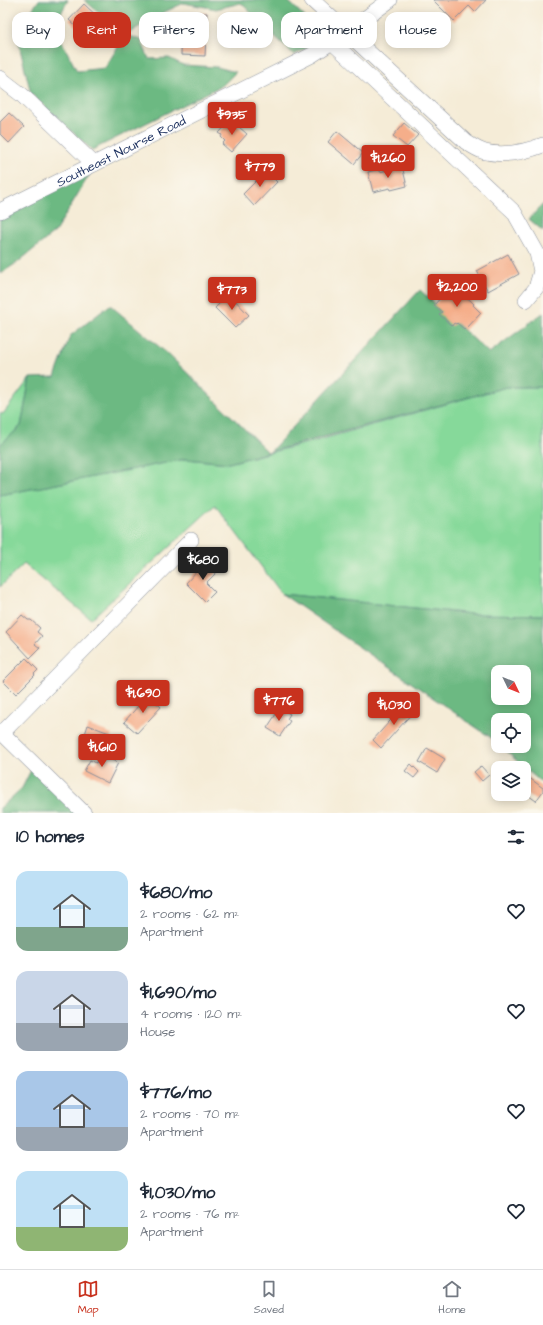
<!DOCTYPE html>
<html lang="en">
<head>
<meta charset="utf-8">
<style>
  :root { --surface:#fff; --page:#f2f2f3; --text:#1f2937; --muted:#747a83; --line:#e0e1e3; --accent:#c8321e }
  body { margin:0; font-family:"Architects Daughter",sans-serif; background:var(--page); color:var(--text); height:100vh; display:flex; flex-direction:column; font-size:15px; white-space:nowrap }
  * { box-sizing:border-box; margin:0 }
  p { font-size:13px; color:var(--muted) }
  .icon { flex:none; width:22px; height:22px; fill:none; stroke:currentColor; stroke-width:2; stroke-linecap:round; stroke-linejoin:round }
  .map { position:relative; height:813px; overflow:hidden }
  .side { display:flex; flex-direction:column; background:var(--surface); flex:1 }
  .side>* { flex:none }
  .guide { position:absolute; left:12px; top:12px; width:519px; height:36px; display:flex; gap:8px }
  .needle { width:26px; rotate:133deg }
  .fabs { position:absolute; left:491px; top:665px; display:grid; gap:8px }
  .fabs a { display:grid; place-items:center; width:40px; height:40px; border-radius:8px; background:var(--surface); box-shadow:0 2px 10px #0003; font-size:20px }
  .price { position:absolute; translate:-50% -34px; padding:0 9px; border-radius:4px; background:var(--accent); color:#fff; font-size:13px; line-height:26px; filter:drop-shadow(0 1px 2px #0008) }
  .price::after { content:''; position:absolute; left:50%; top:24px; width:12px; height:9px; margin-left:-6px; background:inherit; clip-path:polygon(0 0,100% 0,50% 100%) }
  .price.current { background:#222; color:#fff }
  ul { padding:0; list-style:none }
  li { display:flex; align-items:center; gap:12px; height:100px; padding:0 16px }
  li span { display:grid; place-items:center; flex:none; width:112px; height:80px; border-radius:12px; color:#555 }
  li>.icon { margin-inline-start:auto }
  span .icon { width:48px; height:48px; fill:#fffc; stroke-width:1 }
  li b { font-size:17px }
  h2 { display:flex; justify-content:space-between; align-items:center; height:48px; padding:0 16px; font-size:17px }
  .tag { padding:0 14px; border-radius:12px; background:var(--surface); box-shadow:0 2px 10px #0003; font-size:14px; line-height:36px }
  .tag.current { background:var(--accent); color:#fff }
  .tab-bar { display:flex; justify-content:space-around; align-items:center; height:56px; border-top:1px solid var(--line); background:var(--surface); font-size:11px; color:var(--muted) }
  .tab-bar a { display:grid; justify-items:center; gap:2px }
  .tab-bar .current { color:var(--accent) }
  .map>svg:first-child { display:block }
  .green { fill:#86d99a; stroke:#50847c }
  .forest { fill:#6cb982; stroke:#447470; fill-rule:evenodd }
  .building { fill:#f5ae8a }
  .lines { fill:none; stroke-linecap:round; stroke-linejoin:round }
  .minor-casing { stroke:#888e9a; stroke-width:16 }
  .minor { stroke:#fff; stroke-width:15 }
  .labels { text-anchor:middle; stroke-width:4; stroke-linejoin:round; paint-order:stroke }
  .street-label { font-size:13px; fill:#1b2f5e; stroke:#fbf7ec }
</style>
</head>
<body>
<div class="map">
<svg width="543" height="813" viewBox="0 0 543 813">
  <rect width="100%" height="100%" fill="#fbf7ec"/>
  <filter id="ink" filterUnits="userSpaceOnUse"><feTurbulence type="fractalNoise" baseFrequency=".025" numOctaves="2"/><feDisplacementMap in="SourceGraphic" scale="8" xChannelSelector="R" yChannelSelector="G"/><feConvolveMatrix kernelMatrix="1 2 1 2 8 2 1 2 1" color-interpolation-filters="sRGB"/></filter>
  <filter id="wash" filterUnits="userSpaceOnUse"><feTurbulence type="fractalNoise" baseFrequency=".012" numOctaves="4" result="noise"/><feDisplacementMap in="SourceGraphic" scale="16" xChannelSelector="R" yChannelSelector="G"/><feGaussianBlur stdDeviation="0.9" result="paint"/><feColorMatrix in="noise" values="0 0 0 0 0 0 0 0 0 0 0 0 0 0 0 0 0 1.4 0 .05"/><feComposite in="paint" operator="in"/></filter>
  <g filter="url(#wash)">
    <rect width="100%" height="100%" fill="#f5ecd7"/>
    <g class="green">
      <path d="M30,378L21,426L0,445V413L3,414Z"/>
      <path d="M506,387H543V615L472,614L282,594L215,505L91,619L24,564L0,587V495L186,459L229,463L319,440Z"/>
    </g>
    <g class="forest">
      <path d="M39,0H68L57,21L62,42L77,71L105,68L125,35L84,0H287L326,37L294,55L241,3L216,9L184,3L158,15L126,35L141,40L149,59L169,58L183,65L217,67L236,72L223,85L92,150L31,94L16,32Z"/>
      <path d="M91,172L55,232L18,262L0,274V217Z"/>
      <path d="M543,204V231L529,219Z"/>
      <path d="M420,290L489,353L543,313V387H506L229,463L186,459L0,495V445L21,426L30,378L55,377L70,336L110,305L169,355L269,453Z"/>
      <path d="M282,594L472,614L543,615V784L500,746H524V720H498V744L490,737ZM498,672H524V698H498Z"/>
      <path d="M31,770L77,813H0V808L22,788Z"/>
    </g>
    <g id="blocks">
      <g class="building">
        <path d="M433,0H486L475,12L469,6L454,21Z"/>
        <path d="M84,4L100,19L85,35L69,20Z"/>
        <path d="M182,13H207L205,56L181,55Z"/>
        <path d="M9,113L24,127L9,143L0,134V122Z"/>
        <path d="M231,120L247,134L231,152L222,144L225,141L221,137L222,135L219,133Z"/>
        <path d="M404,123L418,135L407,147L393,136Z"/>
        <path d="M337,131L363,153L354,164L328,142Z"/>
        <path d="M402,166L407,186L391,190L390,188L373,192L368,172L380,169V172Z"/>
        <path d="M266,171L277,182L254,206L243,194Z"/>
        <path d="M508,254L519,274L488,291L477,271Z"/>
        <path d="M453,284L474,304L473,305L481,313L465,330L457,323L456,324L454,323L452,326L439,314L442,312L434,305Z"/>
        <path d="M229,294L249,315L235,328L215,308Z"/>
        <path d="M208,559L219,570L206,583L215,592L205,602L186,583Z"/>
        <path d="M22,615L28,620H31L40,628L37,632L42,636L35,644L40,648L30,658L6,632Z"/>
        <path d="M26,658L38,670L34,674L35,675L16,694L3,681Z"/>
        <path d="M148,695L161,707L137,733L124,722Z"/>
        <path d="M406,703L414,711L381,748L373,740Z"/>
        <path d="M280,708L290,714L287,719L290,721L280,736L267,728Z"/>
        <path d="M88,725L112,734L107,746L84,737Z"/>
        <path d="M427,748L445,759L437,773L419,762Z"/>
        <path d="M101,754L118,763L108,783L84,771L90,760L96,763Z"/>
        <path d="M411,764L419,772L414,778L405,771Z"/>
        <path d="M481,766L489,775L482,781L474,772Z"/>
        <path d="M524,774L543,788V791L536,801L524,792Z"/>
      </g>
    </g>
  </g>
  <g filter="url(#ink)">
    <use href="#blocks" fill-opacity="0" stroke="#888e9a" stroke-width="1"/>
    <g class="lines">
      <defs>
        <g id="minor">
          <path d="M312,0L466,142C472,146 478,150 485,152C504,156 525,152 543,145"/>
          <path d="M332,42L514,212L537,253L541,271L536,288L526,300"/>
          <path d="M0,78L22,95L94,164"/>
          <path id="s1" d="M0,211L312,55L347,32L390,0"/>
          <path d="M0,731L84,813"/>
          <path d="M2,733L191,540"/>
        </g>
      </defs>
      <use href="#minor" class="minor-casing"/>
      <use href="#minor" class="minor"/>
    </g>
  </g>
  <g class="labels">
    <g class="street-label">
      <text dy="5" stroke="none"><textPath href="#s1" startOffset="135">Southeast Nourse Road</textPath></text>
    </g>
  </g>
</svg>
<div class="fabs">
<a><svg class="needle" viewBox="-14 -14 28 28"><path d="M0-13l5 13h-10z" fill="#e53935"/><path d="M0 13l5-13h-10z" fill="#747a83"/></svg></a>
<a><svg class="icon" aria-label="locate" viewBox="0 0 24 24"><circle cx="12" cy="12" r="6"/><path d="M12 2v4M12 18v4M2 12h4M18 12h4"/></svg></a>
<a><svg class="icon" aria-label="layers" viewBox="0 0 24 24"><path d="M12 4l9 5-9 5-9-5zM3 14l9 5 9-5"/></svg></a>
</div>
<b class="price" style="left:232px;top:136px">$935</b>
<b class="price" style="left:388px;top:179px">$1,260</b>
<b class="price" style="left:260px;top:188px">$779</b>
<b class="price" style="left:457px;top:308px">$2,200</b>
<b class="price" style="left:232px;top:311px">$773</b>
<b class="price current" style="left:203px;top:581px">$680</b>
<b class="price" style="left:143px;top:714px">$1,690</b>
<b class="price" style="left:279px;top:722px">$776</b>
<b class="price" style="left:394px;top:726px">$1,030</b>
<b class="price" style="left:102px;top:768px">$1,610</b>
<div class="guide">
<a class="tag">Buy</a>
<a class="tag current">Rent</a>
<a class="tag">Filters</a>
<a class="tag">New</a>
<a class="tag">Apartment</a>
<a class="tag">House</a>
</div>
</div>
<section class="side">
<h2>10 homes<svg class="icon" aria-label="filters" viewBox="0 0 24 24"><path d="M4 7h16M4 17h16"/><circle cx="9" cy="7" r="2"/><circle cx="15" cy="17" r="2"/></svg></h2>
<ul>
<li><span style="background:linear-gradient(#bfe0f5 70%,#7fa58c 0)"><svg class="icon" aria-label="home" viewBox="0 0 24 24"><path d="M3 11l9-7 9 7M6 9v11h12V9"/></svg></span><div><b>$680/mo</b><p>2 rooms · 62 m²</p><p>Apartment</p></div><svg class="icon" aria-label="heart" viewBox="0 0 24 24"><path d="M12 20l-8-8c-3-5 5-10 8-4 3-6 11-1 8 4z"/></svg></li>
<li><span style="background:linear-gradient(#c9d6e8 65%,#9aa5b1 0)"><svg class="icon" aria-label="home" viewBox="0 0 24 24"><path d="M3 11l9-7 9 7M6 9v11h12V9"/></svg></span><div><b>$1,690/mo</b><p>4 rooms · 120 m²</p><p>House</p></div><svg class="icon" aria-label="heart" viewBox="0 0 24 24"><path d="M12 20l-8-8c-3-5 5-10 8-4 3-6 11-1 8 4z"/></svg></li>
<li><span style="background:linear-gradient(#a9c7e8 70%,#9aa5b1 0)"><svg class="icon" aria-label="home" viewBox="0 0 24 24"><path d="M3 11l9-7 9 7M6 9v11h12V9"/></svg></span><div><b>$776/mo</b><p>2 rooms · 70 m²</p><p>Apartment</p></div><svg class="icon" aria-label="heart" viewBox="0 0 24 24"><path d="M12 20l-8-8c-3-5 5-10 8-4 3-6 11-1 8 4z"/></svg></li>
<li><span style="background:linear-gradient(#bfe0f5 70%,#8fb573 0)"><svg class="icon" aria-label="home" viewBox="0 0 24 24"><path d="M3 11l9-7 9 7M6 9v11h12V9"/></svg></span><div><b>$1,030/mo</b><p>2 rooms · 76 m²</p><p>Apartment</p></div><svg class="icon" aria-label="heart" viewBox="0 0 24 24"><path d="M12 20l-8-8c-3-5 5-10 8-4 3-6 11-1 8 4z"/></svg></li>
</ul>
</section>
<nav class="tab-bar">
<a class="current"><svg class="icon" aria-label="map" viewBox="0 0 24 24"><path d="M3 6l6-2 6 2 6-2v14l-6 2-6-2-6 2zM9 4v14M15 6v14"/></svg>Map</a>
<a><svg class="icon" aria-label="saved" viewBox="0 0 24 24"><path d="M7 4h10v16l-5-4-5 4z"/></svg>Saved</a>
<a><svg class="icon" aria-label="home" viewBox="0 0 24 24"><path d="M3 11l9-7 9 7M6 9v11h12V9"/></svg>Home</a>
</nav>
</body>
</html>
